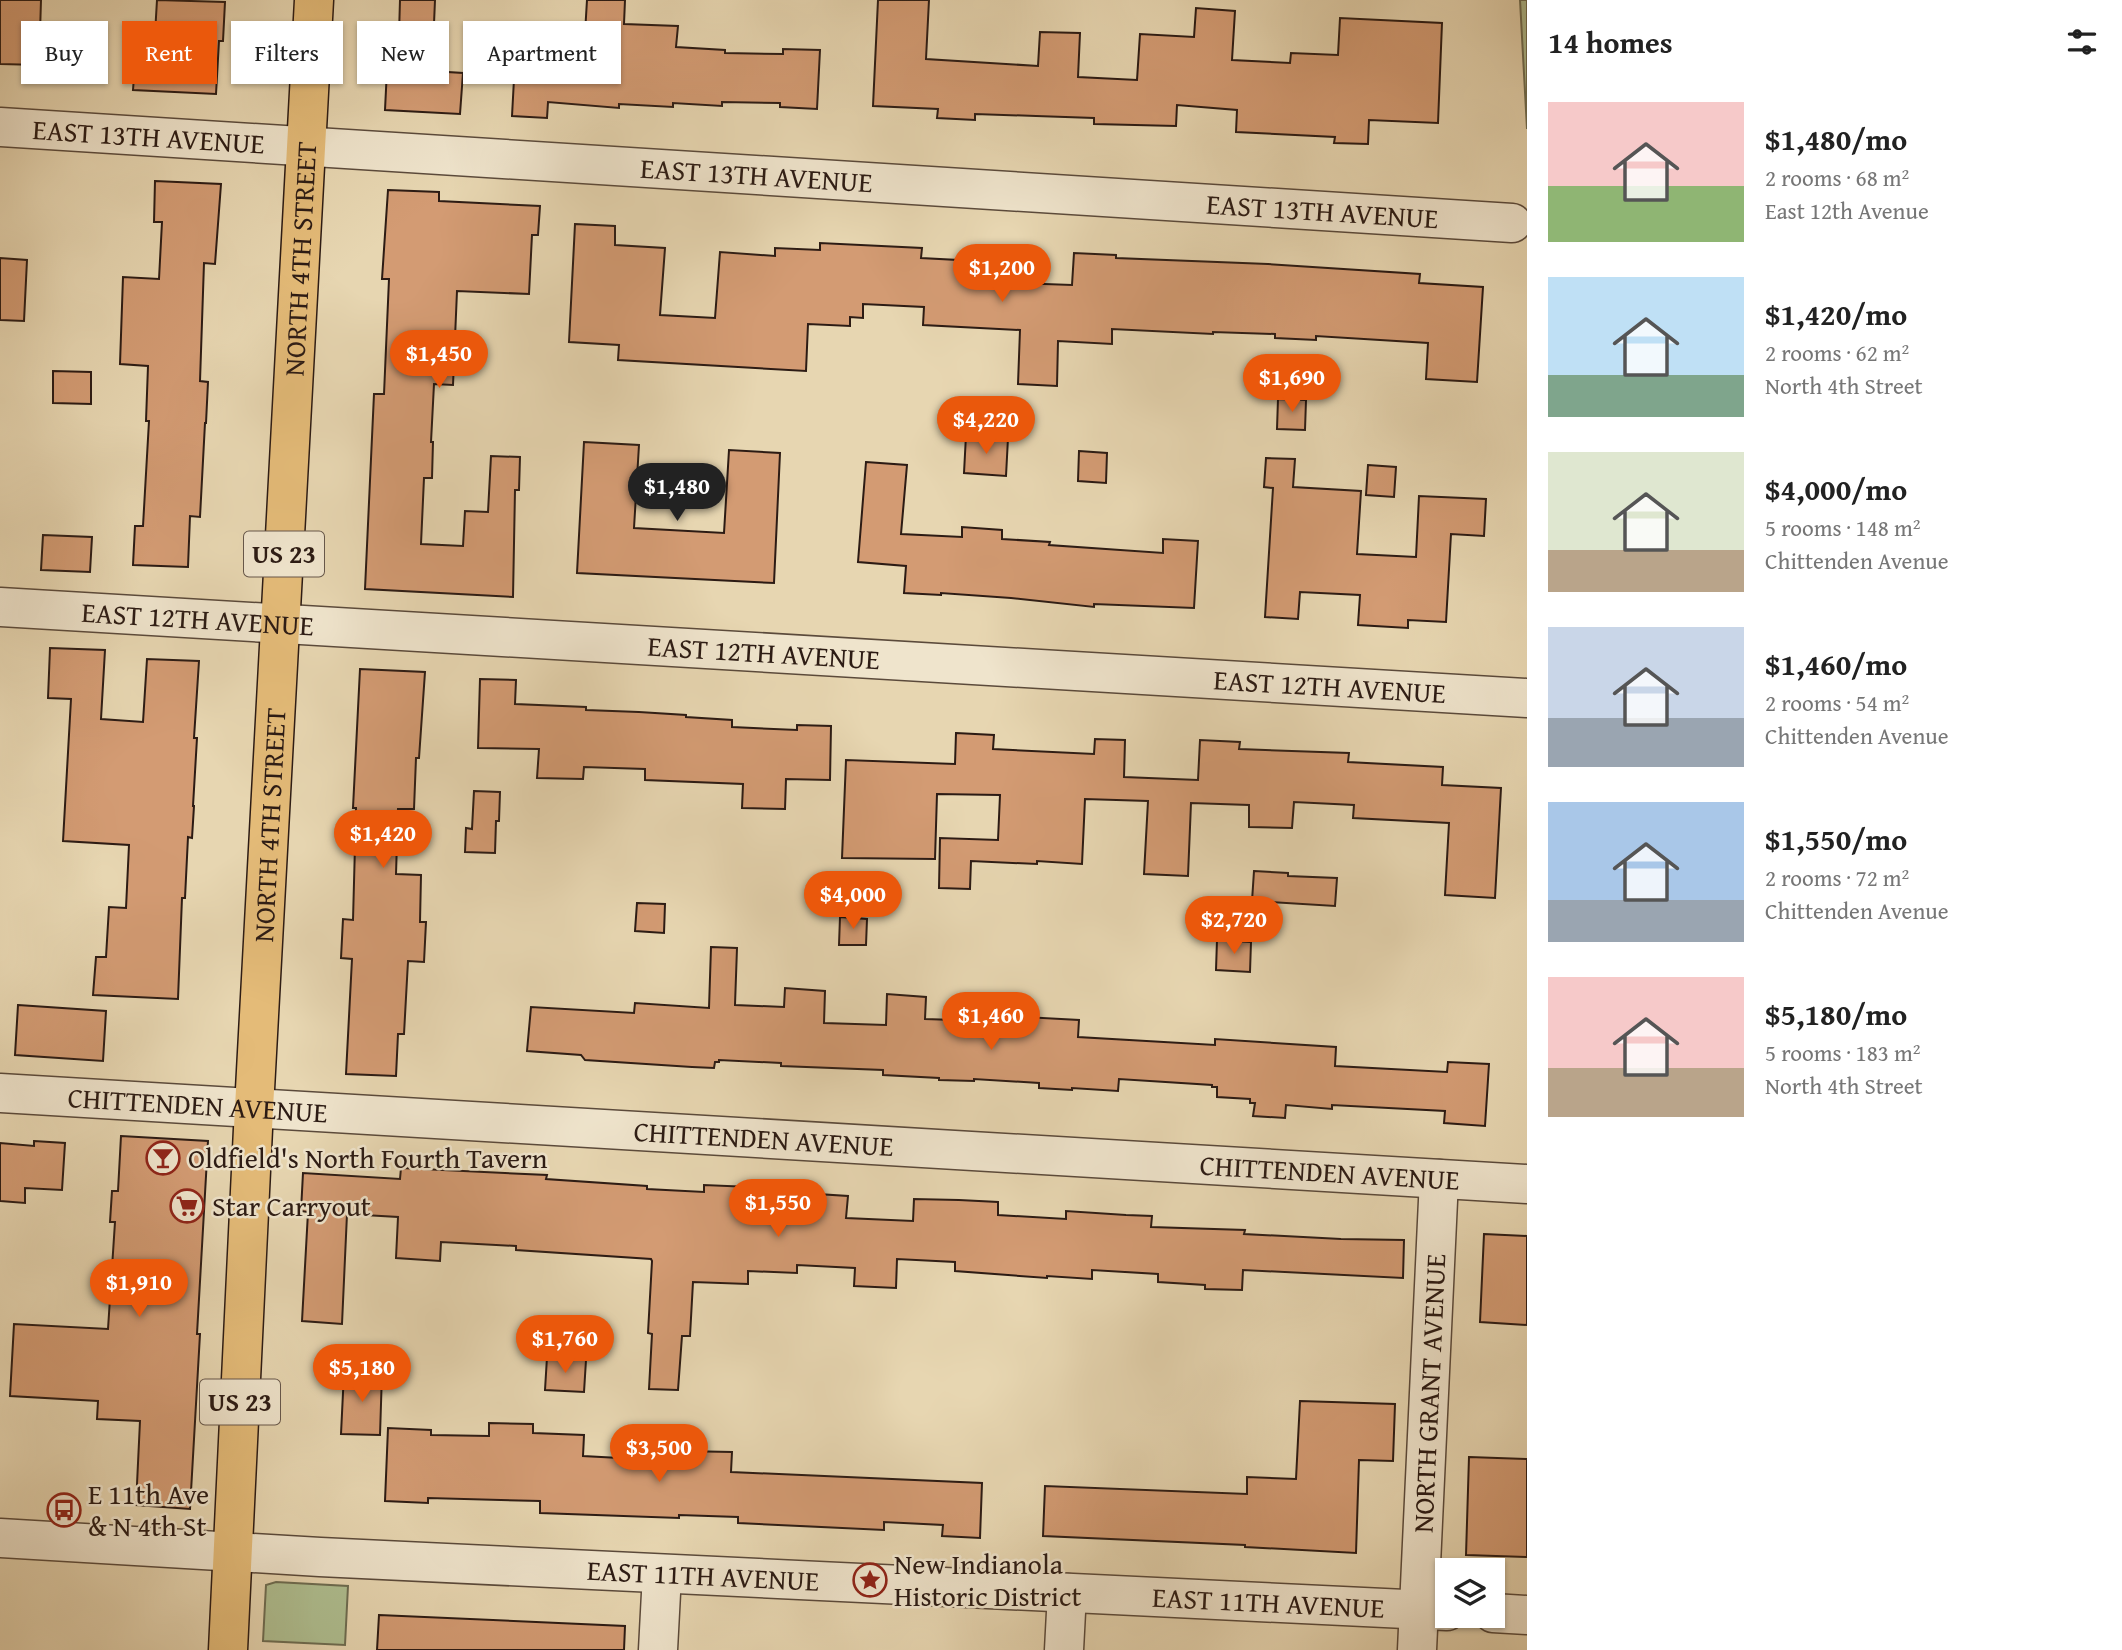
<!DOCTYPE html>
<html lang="en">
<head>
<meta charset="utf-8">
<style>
  :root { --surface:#fff; --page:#f2f2f2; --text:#222; --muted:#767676; --accent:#ea580c }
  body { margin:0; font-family:"Gentium Book Plus",serif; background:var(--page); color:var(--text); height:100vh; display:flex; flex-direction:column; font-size:26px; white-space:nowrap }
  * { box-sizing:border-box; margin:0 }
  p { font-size:23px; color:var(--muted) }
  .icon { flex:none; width:38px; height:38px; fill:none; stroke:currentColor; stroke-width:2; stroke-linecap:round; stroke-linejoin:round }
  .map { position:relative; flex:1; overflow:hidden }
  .details { display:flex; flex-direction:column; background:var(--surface); width:595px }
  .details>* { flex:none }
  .hud { position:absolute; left:21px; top:21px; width:665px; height:63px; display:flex; gap:14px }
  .tools { position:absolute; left:1435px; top:1558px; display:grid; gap:14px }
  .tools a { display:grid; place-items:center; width:70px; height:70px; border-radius:0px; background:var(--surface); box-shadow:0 2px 5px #0004; font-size:35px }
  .price { position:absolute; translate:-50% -60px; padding:0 16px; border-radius:24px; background:var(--accent); color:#fff; font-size:23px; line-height:46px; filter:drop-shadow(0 2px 4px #0008) }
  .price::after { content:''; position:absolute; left:50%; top:42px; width:21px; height:16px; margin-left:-10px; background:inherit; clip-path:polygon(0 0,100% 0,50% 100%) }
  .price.on { background:#222; color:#fff }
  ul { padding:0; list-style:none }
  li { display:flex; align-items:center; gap:21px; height:175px; padding:0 21px }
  li span { display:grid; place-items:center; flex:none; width:196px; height:140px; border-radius:0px; color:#555 }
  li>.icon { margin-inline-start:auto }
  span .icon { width:84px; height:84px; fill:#fffc; stroke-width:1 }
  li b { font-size:30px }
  h2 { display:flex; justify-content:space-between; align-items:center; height:84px; padding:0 21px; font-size:30px }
  .pill { padding:0 24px; border-radius:0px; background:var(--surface); box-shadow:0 2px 5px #0004; font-size:24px; line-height:63px }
  .pill.on { background:var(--accent); color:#fff }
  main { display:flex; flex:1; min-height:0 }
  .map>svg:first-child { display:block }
  .green { fill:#afbf91; stroke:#6e6d52; stroke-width:2 }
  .building { fill:#d39b73; stroke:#2c1b14; stroke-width:2 }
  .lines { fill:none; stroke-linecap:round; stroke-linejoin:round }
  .minor-casing { stroke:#5b4a3b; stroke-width:41 }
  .major-casing { stroke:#2c1b14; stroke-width:41 }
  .minor { stroke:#efe4cc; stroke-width:38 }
  .major { stroke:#e4bb78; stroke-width:38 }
  .labels { text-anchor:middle; stroke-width:5; stroke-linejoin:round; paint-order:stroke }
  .shield { fill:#efe4cc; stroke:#66574b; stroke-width:2 }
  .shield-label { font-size:26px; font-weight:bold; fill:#2c1b14 }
  .street-label { font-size:28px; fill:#2c1b14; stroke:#efe4cc }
  .poi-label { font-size:28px; fill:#2c1b14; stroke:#efe4cc; text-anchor:start }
</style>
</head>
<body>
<main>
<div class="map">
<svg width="1527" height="1650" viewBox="0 0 1527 1650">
  <rect width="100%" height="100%" fill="#e7d6b1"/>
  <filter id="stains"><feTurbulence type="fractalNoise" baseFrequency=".00286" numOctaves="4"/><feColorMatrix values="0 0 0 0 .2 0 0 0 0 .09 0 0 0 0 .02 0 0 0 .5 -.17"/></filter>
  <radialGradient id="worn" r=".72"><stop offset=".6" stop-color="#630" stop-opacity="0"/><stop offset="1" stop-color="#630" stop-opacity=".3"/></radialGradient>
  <g class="green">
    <path d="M1520,0H1527V129Z"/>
    <path d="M276,1582L348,1586L345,1645L263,1641L266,1585Z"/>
  </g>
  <g class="building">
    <path d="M0,0H41L39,65L0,64Z"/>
    <path d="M157,0L225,2L223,41H219L216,94L133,90L136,50L154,51Z"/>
    <path d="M400,0H435L432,71L463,73L460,114L385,110L387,69H398Z"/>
    <path d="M587,0H625L624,24L678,26L676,47L725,50V53L783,54V49L820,50L817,109L780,107V103L722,102V106L673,103V107L619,104V108L548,102L547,118L512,116L514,79L582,83Z"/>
    <path d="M878,0H929L926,59L1038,66L1040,32L1080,33L1078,77L1137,80L1140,34L1194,37L1196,8L1235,11L1232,60L1290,63L1291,53L1338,55L1340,18L1442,23L1438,123L1369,120L1368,144L1334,143L1335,137L1236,132L1237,110L1177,105L1176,126L1094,124V118L1036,116L975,114V120L937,118L938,109L873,106Z"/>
    <path d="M155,181L221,184L215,264L204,263L200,381L208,382L206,423H205L200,517L190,516L188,567L133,565L135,526H143L149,421H146L148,366L120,364L123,277L159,279L162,222H154Z"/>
    <path d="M388,190L439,192V201L540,206L538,235H532L529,294L457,291L453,385L434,384L431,442H433L432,478H424L421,544L463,546L465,511L488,512L491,456L520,457L519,490H515L513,597L365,589L374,394H384L389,279H382Z"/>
    <path d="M575,224L615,226V245L665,248L660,315L715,318L720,252L775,256V248L820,250V243L922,248L921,258L1015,263L1014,283L1072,285L1074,253L1116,255V258L1268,264L1420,274L1419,283L1483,287L1477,382L1426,379L1428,343L1316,336V340L1275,338V334L1213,332V334L1112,329V344L1058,341L1057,386L1018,384L1020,330L923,325L924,307L863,304V318L850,317V326L808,324L806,371L618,360L619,345L569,342Z"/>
    <path d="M0,258L27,260L24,321L0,320Z"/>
    <path d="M53,371L91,372V404L53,403Z"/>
    <path d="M1278,399L1306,400L1305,430L1277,429Z"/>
    <path d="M966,435L1008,438L1006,476L964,473Z"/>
    <path d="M584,442L639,445L634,528L724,533L729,450L780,453L774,583L577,573Z"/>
    <path d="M1079,451L1107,453L1106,483L1078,481Z"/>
    <path d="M1266,458L1295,459L1293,487L1361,491L1357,554L1416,557L1419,496L1486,499L1484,536L1451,534L1446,622L1408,620V628L1358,625L1360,595L1300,592L1298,619L1265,617L1273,488L1264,487Z"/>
    <path d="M866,462L907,465L901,534L962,537V527L1002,530V539L1050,542L1049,545L1163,553V539L1198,541L1194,608L1094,604V607L1011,598L941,593V595L904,593L906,566L858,562Z"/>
    <path d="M1368,465L1396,467L1394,497L1366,495Z"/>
    <path d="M43,535L92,537L90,572L41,570Z"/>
    <path d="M50,648L105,650L101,719L143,722L147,659L199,661L194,738H197L193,806H194L192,838L188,837L185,898H182L178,999L93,995L96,957H106L109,907L126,908L129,845L63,841L71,699L48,698Z"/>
    <path d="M360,669L425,672L419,758H416L414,809H398L396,874L421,875L420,922H426L424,962L408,961L404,1034H398L396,1076L346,1074L352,959L341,958L343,919L353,920L356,808H353Z"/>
    <path d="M480,679L516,680L515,704L586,707V710L639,712L686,715V717L732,720V727L797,730V725L831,726L830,780L786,779L785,809L742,808L743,784L645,780V769L584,767L583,779L537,778L539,749L478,748Z"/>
    <path d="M956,733L994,735L993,749L1094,754L1095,739L1125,740L1124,777L1198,780L1200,740L1240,742L1239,749L1349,753L1348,762L1443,767L1442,785L1501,788L1495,898L1445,895L1449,823L1353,818L1354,805L1294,802L1292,828L1249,827V805L1191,803L1188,876L1144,874L1148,801L1085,799L1082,864L1037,861V864L971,861L970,889L939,888L940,838L998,840L1000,795L937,794L935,859L842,858L846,760L955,764Z"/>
    <path d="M474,791L500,792L499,821H496L495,853L465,852L466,828L472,829Z"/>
    <path d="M1254,871L1288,873V876L1337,878L1335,906L1252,901Z"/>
    <path d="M637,903L665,904L664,933L635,931Z"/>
    <path d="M840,917L867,919L866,945H839Z"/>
    <path d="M1217,940L1251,942L1250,972L1216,970Z"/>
    <path d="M711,947L737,948L735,1005L784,1007L785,988L825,991L824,1023L886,1025L887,994L926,997L925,1019L985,1021L986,1015L1079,1020L1078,1037L1215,1045V1039L1336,1047L1335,1066L1447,1072L1448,1062L1489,1064L1485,1126L1444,1123L1445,1111L1332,1105V1109L1286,1105L1285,1118L1253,1116L1255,1103H1250V1099L1217,1097V1087H1212V1085L1119,1079L1118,1091L1072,1088V1090L1039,1088V1083L974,1079V1081L939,1080V1078L883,1075V1070L781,1066V1063L719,1060V1062H715L714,1068L692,1067L585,1060L581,1055L527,1051L531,1007L634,1013L635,1003L709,1008Z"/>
    <path d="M18,1005L106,1011L103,1061L15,1055Z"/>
    <path d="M121,1136L208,1141L197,1334H200L190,1509L136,1505L140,1421L97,1419L98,1401L10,1396L14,1324L108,1329L115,1222H110L112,1191H118Z"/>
    <path d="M34,1141L65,1143L62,1190L25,1188V1203L0,1201V1143L34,1146Z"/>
    <path d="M401,1168L547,1175L546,1179L647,1186V1189L704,1192V1185L751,1187L802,1191V1193L848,1196L846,1218L913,1221L914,1199L959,1200L998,1202V1215L1066,1219V1211L1126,1215L1152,1216L1151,1227L1245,1230L1244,1234L1341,1239L1404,1240L1403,1278L1243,1270L1242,1290L1205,1289V1285L1158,1282V1274L1092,1270V1279L1047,1276V1278L955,1271V1262L897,1259L896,1288L854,1286L855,1268L797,1265V1273L748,1271V1284L693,1282L690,1336H682L678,1390L649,1389L652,1334L648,1333L652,1261L651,1259L516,1250V1246L441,1242L440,1261L396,1258L398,1217L347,1214L342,1324L302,1321L308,1212L301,1211L303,1173L400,1179Z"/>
    <path d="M1484,1234L1527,1236V1325L1480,1322Z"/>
    <path d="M547,1357L586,1360L584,1392L545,1390Z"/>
    <path d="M344,1372L382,1373L380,1435L341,1434Z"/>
    <path d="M1300,1401L1395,1404L1393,1461L1359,1460L1356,1553L1245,1547V1545L1043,1536L1045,1486L1247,1494V1477L1296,1479Z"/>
    <path d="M489,1423L533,1424V1433L584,1435L583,1456L638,1459L639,1445L682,1447V1451L732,1452L731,1472L982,1483L980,1538L942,1536L943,1525L884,1522V1530L738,1523V1517L679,1515V1518L540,1513V1501L428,1498V1503L385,1501L388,1428L431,1430V1435L489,1436Z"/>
    <path d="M1469,1457L1527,1459V1557L1466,1555Z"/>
    <path d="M379,1615L625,1626L624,1650H377Z"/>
  </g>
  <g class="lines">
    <defs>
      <g id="minor">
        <path id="s1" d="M0,127L1512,223"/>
        <path id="s2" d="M0,607L1527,698"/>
        <path id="s3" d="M0,1093L1527,1184"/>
        <path id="s4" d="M0,1538L320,1557L1447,1611"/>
        <path d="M1493,1613L1527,1615"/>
        <path d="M658,1650L662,1574"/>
        <path d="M1064,1650L1067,1593"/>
        <path id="s5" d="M1417,1650L1439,1179"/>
      </g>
      <g id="major">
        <path id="s6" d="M228,1650L254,1108L314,0"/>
      </g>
    </defs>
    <use href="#minor" class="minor-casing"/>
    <use href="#major" class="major-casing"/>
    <use href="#minor" class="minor"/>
    <use href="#major" class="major"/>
  </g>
  <defs>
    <symbol id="bar-ring" viewBox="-11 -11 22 22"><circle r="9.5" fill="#efe4cc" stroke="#8f2418" stroke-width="1.5"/><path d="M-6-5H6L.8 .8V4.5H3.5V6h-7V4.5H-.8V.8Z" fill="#8f2418"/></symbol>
    <symbol id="supermarket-ring" viewBox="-11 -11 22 22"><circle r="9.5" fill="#efe4cc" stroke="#8f2418" stroke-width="1.5"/><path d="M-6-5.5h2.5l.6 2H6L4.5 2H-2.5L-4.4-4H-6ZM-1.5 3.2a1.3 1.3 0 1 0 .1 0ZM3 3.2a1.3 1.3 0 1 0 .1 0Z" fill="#8f2418"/></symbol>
    <symbol id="bus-ring" viewBox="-11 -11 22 22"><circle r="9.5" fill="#efe4cc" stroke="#8f2418" stroke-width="1.5"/><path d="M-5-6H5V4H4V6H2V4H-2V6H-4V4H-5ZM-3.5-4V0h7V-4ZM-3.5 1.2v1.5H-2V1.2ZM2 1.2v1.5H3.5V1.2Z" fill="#8f2418"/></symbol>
    <symbol id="sight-ring" viewBox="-11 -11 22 22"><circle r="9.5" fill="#efe4cc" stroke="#8f2418" stroke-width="1.5"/><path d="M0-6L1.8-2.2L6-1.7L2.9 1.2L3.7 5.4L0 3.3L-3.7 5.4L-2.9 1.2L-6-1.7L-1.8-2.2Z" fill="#8f2418"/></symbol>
  </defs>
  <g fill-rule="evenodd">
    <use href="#bar-ring" x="144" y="1139" width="38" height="38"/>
    <use href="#supermarket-ring" x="168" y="1187" width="38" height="38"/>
    <use href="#bus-ring" x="45" y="1491" width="38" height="38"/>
    <use href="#sight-ring" x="851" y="1561" width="38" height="38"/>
  </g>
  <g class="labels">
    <g class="shield">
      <rect x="244" y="531.5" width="80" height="45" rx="5"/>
      <rect x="200" y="1379.5" width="80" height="45" rx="5"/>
    </g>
    <g class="shield-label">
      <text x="284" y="563">US 23</text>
      <text x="240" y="1411">US 23</text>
    </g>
    <g class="street-label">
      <text dy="10" stroke="none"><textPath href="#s1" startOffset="149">EAST 13TH AVENUE</textPath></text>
      <text dy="10" stroke="none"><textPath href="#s1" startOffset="758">EAST 13TH AVENUE</textPath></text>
      <text dy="10" stroke="none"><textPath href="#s1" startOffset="1325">EAST 13TH AVENUE</textPath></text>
      <text dy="10" stroke="none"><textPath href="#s6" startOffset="1393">NORTH 4TH STREET</textPath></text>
      <text dy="10" stroke="none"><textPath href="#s2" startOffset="198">EAST 12TH AVENUE</textPath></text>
      <text dy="10" stroke="none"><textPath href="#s2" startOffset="765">EAST 12TH AVENUE</textPath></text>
      <text dy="10" stroke="none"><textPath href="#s2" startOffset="1332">EAST 12TH AVENUE</textPath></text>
      <text dy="10" stroke="none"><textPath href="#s6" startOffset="826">NORTH 4TH STREET</textPath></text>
      <text dy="10" stroke="none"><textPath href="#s3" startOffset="198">CHITTENDEN AVENUE</textPath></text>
      <text dy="10" stroke="none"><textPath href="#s3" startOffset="765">CHITTENDEN AVENUE</textPath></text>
      <text dy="10" stroke="none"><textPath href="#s3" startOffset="1332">CHITTENDEN AVENUE</textPath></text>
      <text dy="10" stroke="none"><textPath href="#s5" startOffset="257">NORTH GRANT AVENUE</textPath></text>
      <text dy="10" stroke="none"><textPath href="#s4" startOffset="704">EAST 11TH AVENUE</textPath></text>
      <text dy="10" stroke="none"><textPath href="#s4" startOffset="1270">EAST 11TH AVENUE</textPath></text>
    </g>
    <g class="poi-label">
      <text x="188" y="1168">Oldfield's North Fourth Tavern</text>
      <text x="212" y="1216">Star Carryout</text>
      <text x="88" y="1504">E 11th Ave<tspan x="88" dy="32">&amp; N 4th St</tspan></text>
      <text x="894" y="1574">New Indianola<tspan x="894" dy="32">Historic District</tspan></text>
    </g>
  </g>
  <rect width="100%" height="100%" filter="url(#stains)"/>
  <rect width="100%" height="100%" fill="url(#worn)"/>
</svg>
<div class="tools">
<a><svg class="icon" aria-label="layers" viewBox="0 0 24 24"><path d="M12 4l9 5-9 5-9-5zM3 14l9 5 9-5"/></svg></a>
</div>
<b class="price" style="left:1002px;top:304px">$1,200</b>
<b class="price" style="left:439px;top:390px">$1,450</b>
<b class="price" style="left:1292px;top:414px">$1,690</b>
<b class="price" style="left:986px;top:456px">$4,220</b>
<b class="price on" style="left:677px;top:523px">$1,480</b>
<b class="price" style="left:383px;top:870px">$1,420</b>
<b class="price" style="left:853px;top:931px">$4,000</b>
<b class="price" style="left:1234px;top:956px">$2,720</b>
<b class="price" style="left:991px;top:1052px">$1,460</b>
<b class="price" style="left:778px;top:1239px">$1,550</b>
<b class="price" style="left:139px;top:1319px">$1,910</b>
<b class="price" style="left:565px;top:1375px">$1,760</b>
<b class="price" style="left:362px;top:1404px">$5,180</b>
<b class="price" style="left:659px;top:1484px">$3,500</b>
<div class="hud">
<a class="pill">Buy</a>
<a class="pill on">Rent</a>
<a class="pill">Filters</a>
<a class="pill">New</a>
<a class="pill">Apartment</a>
</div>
</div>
<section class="details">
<h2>14 homes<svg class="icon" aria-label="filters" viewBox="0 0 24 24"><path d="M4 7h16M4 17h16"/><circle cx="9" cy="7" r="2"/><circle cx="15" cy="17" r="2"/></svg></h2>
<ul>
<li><span style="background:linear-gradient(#f6c9c9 60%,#8fb573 0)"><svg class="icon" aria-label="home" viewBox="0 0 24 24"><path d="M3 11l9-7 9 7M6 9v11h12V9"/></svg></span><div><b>$1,480/mo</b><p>2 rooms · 68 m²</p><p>East 12th Avenue</p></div></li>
<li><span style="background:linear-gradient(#bfe0f5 70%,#7fa58c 0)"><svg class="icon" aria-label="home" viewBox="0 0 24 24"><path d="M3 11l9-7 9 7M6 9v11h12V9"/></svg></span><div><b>$1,420/mo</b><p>2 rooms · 62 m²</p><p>North 4th Street</p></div></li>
<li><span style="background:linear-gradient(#dfe7d0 70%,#b9a48a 0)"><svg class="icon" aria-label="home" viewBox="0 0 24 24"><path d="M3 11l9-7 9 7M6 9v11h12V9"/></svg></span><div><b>$4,000/mo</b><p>5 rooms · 148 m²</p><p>Chittenden Avenue</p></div></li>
<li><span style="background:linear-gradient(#c9d6e8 65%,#9aa5b1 0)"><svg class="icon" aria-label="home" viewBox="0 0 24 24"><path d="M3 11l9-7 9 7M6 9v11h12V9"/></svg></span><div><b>$1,460/mo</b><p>2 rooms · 54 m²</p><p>Chittenden Avenue</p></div></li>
<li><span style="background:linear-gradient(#a9c7e8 70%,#9aa5b1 0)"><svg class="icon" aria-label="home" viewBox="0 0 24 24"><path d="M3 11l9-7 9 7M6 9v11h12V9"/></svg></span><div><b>$1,550/mo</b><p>2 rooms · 72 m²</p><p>Chittenden Avenue</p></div></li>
<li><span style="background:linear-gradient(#f6c9c9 65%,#b9a48a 0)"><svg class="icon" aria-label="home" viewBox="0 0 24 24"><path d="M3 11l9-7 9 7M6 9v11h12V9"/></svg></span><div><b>$5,180/mo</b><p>5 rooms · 183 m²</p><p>North 4th Street</p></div></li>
</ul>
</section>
</main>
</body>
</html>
